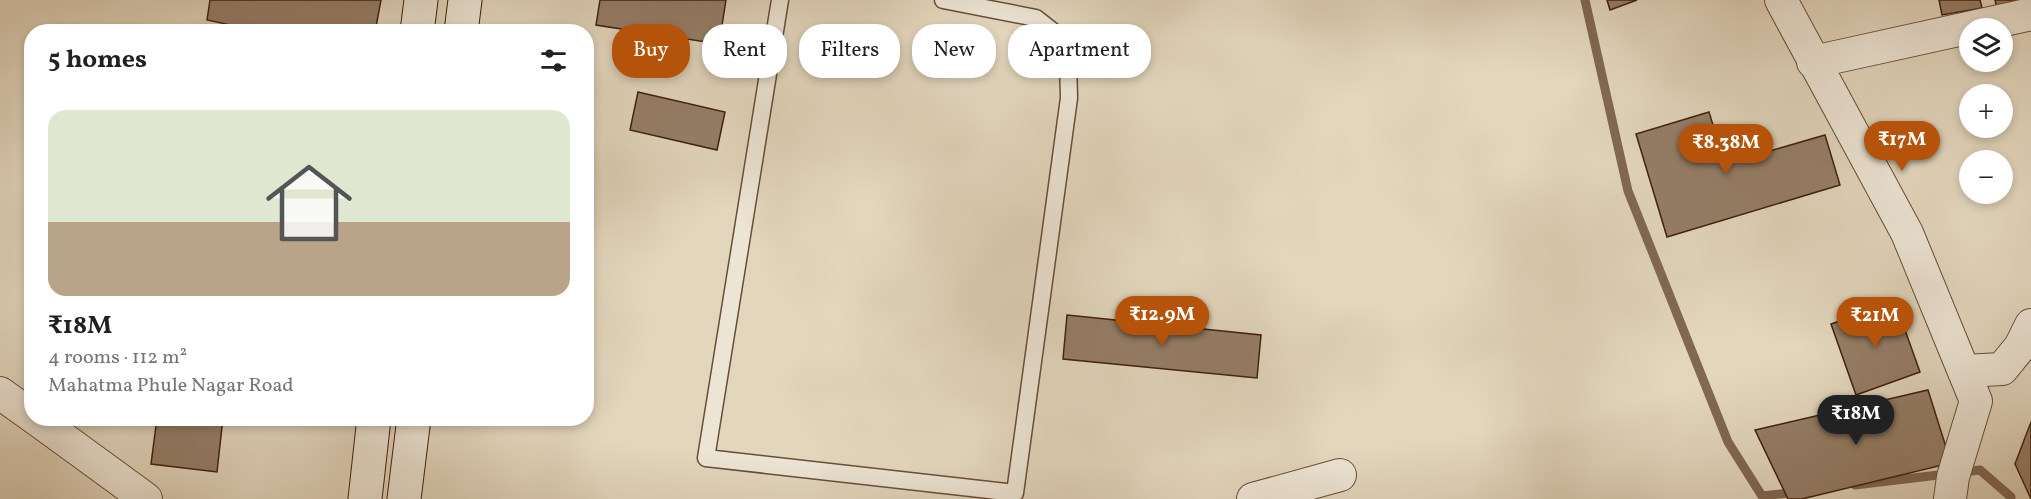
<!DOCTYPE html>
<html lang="en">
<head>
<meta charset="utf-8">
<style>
  :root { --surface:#fff; --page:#f2f2f2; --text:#202124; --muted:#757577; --accent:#b45309 }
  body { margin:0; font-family:Vollkorn,serif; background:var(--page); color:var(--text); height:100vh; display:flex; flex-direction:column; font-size:22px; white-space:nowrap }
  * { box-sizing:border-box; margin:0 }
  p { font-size:20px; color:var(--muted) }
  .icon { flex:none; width:33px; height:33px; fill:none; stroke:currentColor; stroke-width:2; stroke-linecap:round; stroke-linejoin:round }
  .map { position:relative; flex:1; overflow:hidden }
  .drawer { position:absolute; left:24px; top:24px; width:570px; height:402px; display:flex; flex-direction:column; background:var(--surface); border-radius:24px; box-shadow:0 3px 9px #0003 }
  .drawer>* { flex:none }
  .top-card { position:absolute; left:612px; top:24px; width:570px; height:54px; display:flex; gap:12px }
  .tools { position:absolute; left:1959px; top:18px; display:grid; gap:12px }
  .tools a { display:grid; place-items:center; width:54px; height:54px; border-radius:50%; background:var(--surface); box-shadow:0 3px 9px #0003; font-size:30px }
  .price { position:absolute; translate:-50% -51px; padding:0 14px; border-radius:21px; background:var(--accent); color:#fff; font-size:20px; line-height:39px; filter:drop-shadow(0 2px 3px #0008) }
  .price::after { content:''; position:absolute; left:50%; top:36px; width:18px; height:14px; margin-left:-9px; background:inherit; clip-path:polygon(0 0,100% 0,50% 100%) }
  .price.active { background:#222; color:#fff }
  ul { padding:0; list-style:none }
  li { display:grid; align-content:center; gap:12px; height:318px; padding:0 24px }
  li span { display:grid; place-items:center; height:186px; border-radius:18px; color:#555 }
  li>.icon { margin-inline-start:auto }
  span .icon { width:108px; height:108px; fill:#fffc; stroke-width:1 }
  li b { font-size:26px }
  h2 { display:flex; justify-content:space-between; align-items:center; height:72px; padding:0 24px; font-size:26px }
  .chip { padding:0 21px; border-radius:24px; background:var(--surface); box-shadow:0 3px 9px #0003; font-size:21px; line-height:54px }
  .chip.active { background:var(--accent); color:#fff }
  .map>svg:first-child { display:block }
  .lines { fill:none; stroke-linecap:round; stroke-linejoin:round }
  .stream { stroke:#816852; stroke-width:9 }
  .building { fill:#957e68; stroke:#411f0c; stroke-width:1.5 }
  .service-casing { stroke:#694d38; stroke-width:19 }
  .minor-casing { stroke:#694d38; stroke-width:34 }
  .secondary-casing { stroke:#411f0c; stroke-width:35 }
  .service { stroke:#ece4d4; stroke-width:16 }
  .minor { stroke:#ece4d4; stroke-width:32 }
  .secondary { stroke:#ece4d4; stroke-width:33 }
</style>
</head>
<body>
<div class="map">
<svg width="2031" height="499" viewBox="0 0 2031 499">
  <rect width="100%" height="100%" fill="#e2d6bd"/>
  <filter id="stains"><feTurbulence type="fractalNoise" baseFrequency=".00333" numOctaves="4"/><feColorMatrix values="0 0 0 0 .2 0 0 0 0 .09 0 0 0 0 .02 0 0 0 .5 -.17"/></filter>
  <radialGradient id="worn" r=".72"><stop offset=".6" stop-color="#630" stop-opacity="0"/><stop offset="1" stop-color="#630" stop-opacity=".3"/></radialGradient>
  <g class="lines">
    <g class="stream">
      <path d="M1585,0L1628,191L1728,442L1762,496L1797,492"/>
      <path d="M1855,485L1980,470L2011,497V499"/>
    </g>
  </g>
  <g class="building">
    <path d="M210,0H381L375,32H263L207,20Z"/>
    <path d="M600,0H726L719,44L596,25Z"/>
    <path d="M1607,0H1637L1610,10Z"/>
    <path d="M1939,0H1980L1982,8L1942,15Z"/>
    <path d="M1995,0H2031L1997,8Z"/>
    <path d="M638,92L725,112L717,150L630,130Z"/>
    <path d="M1709,112L1725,164L1825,135L1840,185L1667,237L1636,134Z"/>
    <path d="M1895,302L1920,372L1856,395L1831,324Z"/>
    <path d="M1067,315L1261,335L1257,378L1063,359Z"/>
    <path d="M1928,390L1951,463L1802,499H1788L1755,430Z"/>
    <path d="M157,418H223L217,472L151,464Z"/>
    <path d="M2031,422V499L2015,464Z"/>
  </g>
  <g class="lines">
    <defs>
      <path id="service" d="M780,0L706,458L1015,493L1069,98L1068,61L1060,37L1036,18L943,0"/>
      <g id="minor">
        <path d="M1781,0L1907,233L1976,401L1953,477L1950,499"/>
        <path d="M1813,62L2031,14"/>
        <path d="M1964,371L2002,369L2020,347L2031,325"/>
        <path d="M0,393L32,416"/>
        <path d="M35,418L146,499"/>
        <path d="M1253,499L1340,475"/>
      </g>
      <g id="secondary">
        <path d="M417,32L421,0"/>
        <path d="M461,32L465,0"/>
        <path d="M365,499L374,418"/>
        <path d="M404,499L414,418"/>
      </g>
    </defs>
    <use href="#service" class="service-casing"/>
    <use href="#minor" class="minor-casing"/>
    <use href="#secondary" class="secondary-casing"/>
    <use href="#service" class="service"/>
    <use href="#minor" class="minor"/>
    <use href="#secondary" class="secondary"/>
  </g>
  <rect width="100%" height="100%" filter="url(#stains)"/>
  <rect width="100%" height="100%" fill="url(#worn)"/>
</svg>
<div class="tools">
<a><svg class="icon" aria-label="layers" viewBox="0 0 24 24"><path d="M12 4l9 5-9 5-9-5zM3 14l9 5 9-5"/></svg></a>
<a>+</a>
<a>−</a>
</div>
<b class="price" style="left:1902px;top:172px">₹17M</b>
<b class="price" style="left:1726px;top:175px">₹8.38M</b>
<b class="price" style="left:1162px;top:347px">₹12.9M</b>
<b class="price" style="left:1875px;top:348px">₹21M</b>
<b class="price active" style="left:1856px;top:446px">₹18M</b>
<div class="top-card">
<a class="chip active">Buy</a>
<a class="chip">Rent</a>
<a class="chip">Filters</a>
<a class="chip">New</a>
<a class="chip">Apartment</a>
</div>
<section class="drawer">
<h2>5 homes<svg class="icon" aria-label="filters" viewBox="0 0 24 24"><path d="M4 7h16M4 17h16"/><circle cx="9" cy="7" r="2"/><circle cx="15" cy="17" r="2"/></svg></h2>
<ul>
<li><span style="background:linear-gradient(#dfe7d0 60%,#b9a48a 0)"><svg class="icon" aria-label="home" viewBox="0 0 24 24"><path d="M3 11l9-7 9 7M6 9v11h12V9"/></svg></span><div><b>₹18M</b><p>4 rooms · 112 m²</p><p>Mahatma Phule Nagar Road</p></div></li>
</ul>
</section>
</div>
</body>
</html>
